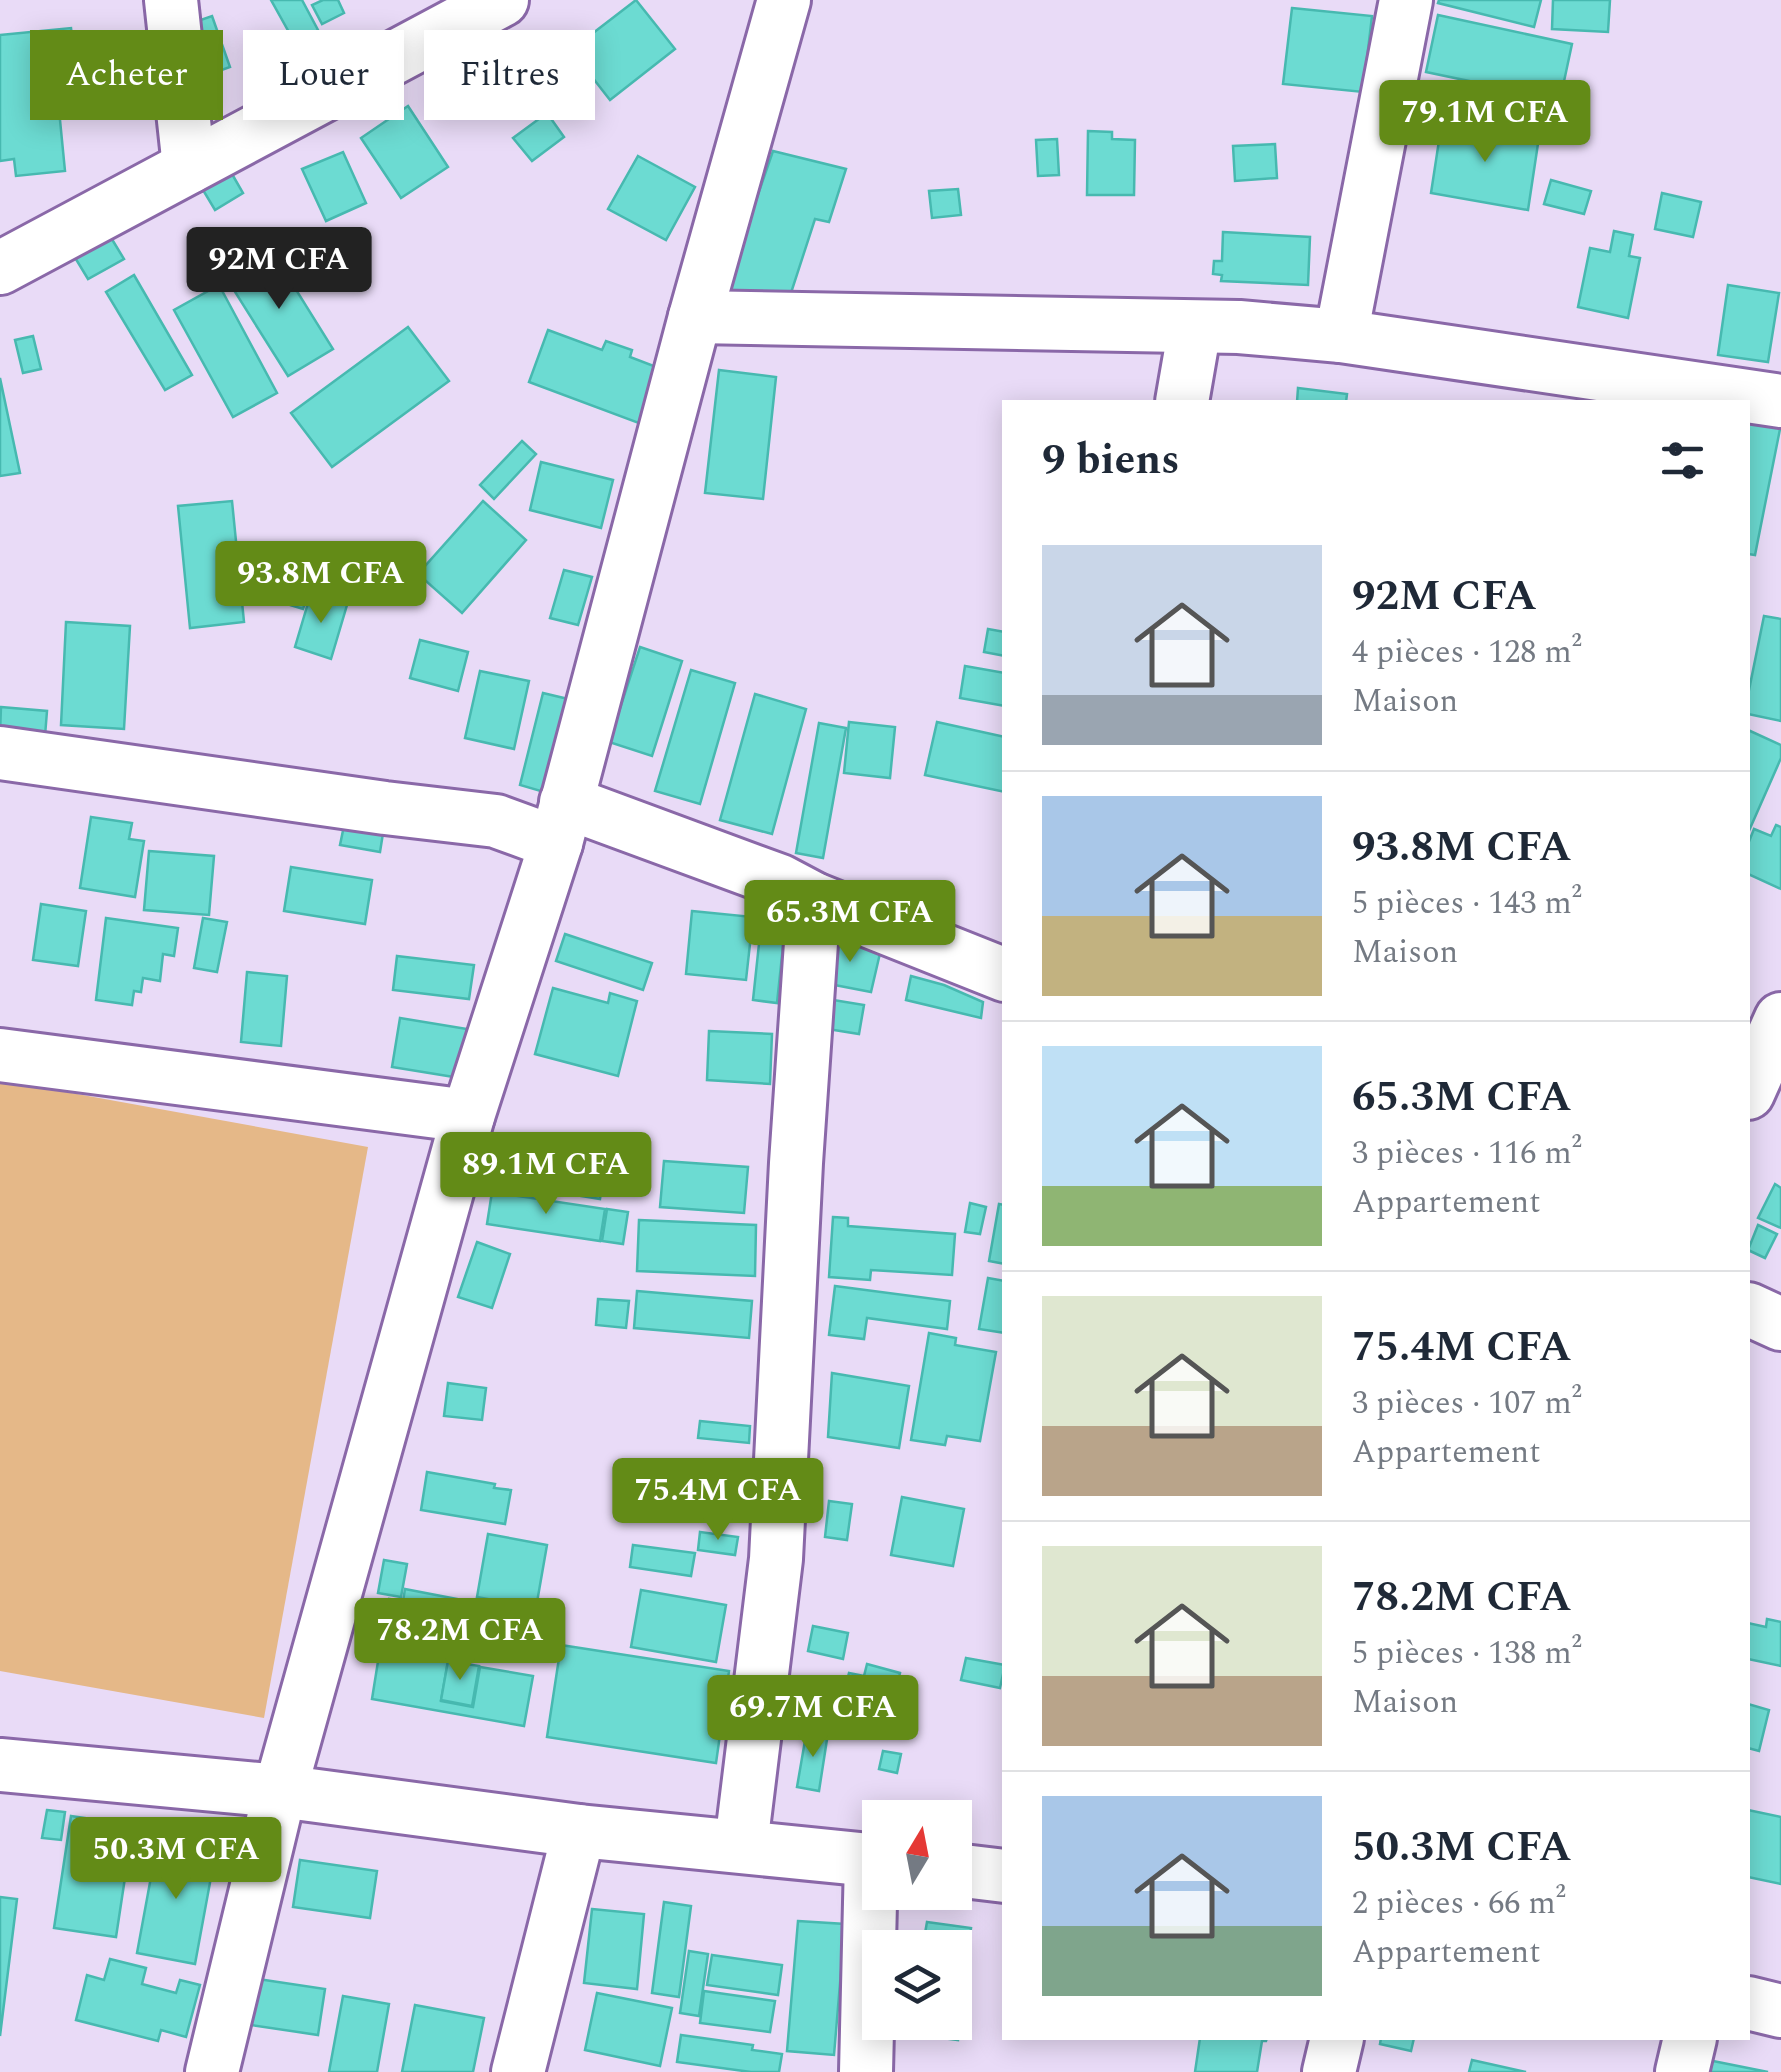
<!DOCTYPE html>
<html lang="fr">
<head>
<meta charset="utf-8">
<style>
  :root { --surface:#fff; --page:#f2f2f3; --text:#1f2937; --muted:#747a83; --line:#e0e1e3; --accent:#638b17 }
  body { margin:0; font-family:Spectral,serif; background:var(--page); color:var(--text); height:100vh; display:flex; flex-direction:column; font-size:38px; white-space:nowrap }
  * { box-sizing:border-box; margin:0 }
  p { font-size:32px; color:var(--muted) }
  .icon { flex:none; width:55px; height:55px; fill:none; stroke:currentColor; stroke-width:2; stroke-linecap:round; stroke-linejoin:round }
  .map { position:relative; flex:1; overflow:hidden }
  .side { position:absolute; left:1002px; top:400px; width:748px; height:1640px; display:flex; flex-direction:column; background:var(--surface); border-radius:0px; box-shadow:0 5px 25px #0003 }
  .side>* { flex:none }
  .guide { position:absolute; left:30px; top:30px; width:822px; height:90px; display:flex; gap:20px }
  .needle { width:65px; rotate:10deg }
  .fabs { position:absolute; left:862px; top:1800px; display:grid; gap:20px }
  .fabs a { display:grid; place-items:center; width:110px; height:110px; border-radius:0px; background:var(--surface); box-shadow:0 5px 25px #0003; font-size:50px }
  .price { position:absolute; translate:-50% -85px; padding:0 22px; border-radius:10px; background:var(--accent); color:#fff; font-size:32px; line-height:65px; filter:drop-shadow(0 2px 5px #0008) }
  .price::after { content:''; position:absolute; left:50%; top:60px; width:30px; height:22px; margin-left:-15px; background:inherit; clip-path:polygon(0 0,100% 0,50% 100%) }
  .price.on { background:#222; color:#fff }
  ul { padding:0; list-style:none }
  li { display:flex; align-items:center; gap:30px; height:250px; padding:0 40px }
  li+li { border-top:2px solid var(--line) }
  li span { display:grid; place-items:center; flex:none; width:280px; height:200px; border-radius:0px; color:#555 }
  li>.icon { margin-inline-start:auto }
  span .icon { width:120px; height:120px; fill:#fffc; stroke-width:1 }
  li b { font-size:42px }
  h2 { display:flex; justify-content:space-between; align-items:center; height:120px; padding:0 40px; font-size:42px }
  .chip { padding:0 35px; border-radius:0px; background:var(--surface); box-shadow:0 5px 25px #0003; font-size:35px; line-height:90px }
  .chip.on { background:var(--accent); color:#fff }
  .map>svg:first-child { display:block }
  .green { fill:#e5b888 }
  .building { fill:#6cdbd2; stroke:#47b9b0; stroke-width:2.5 }
  .lines { fill:none; stroke-linecap:round; stroke-linejoin:round }
  .minor-casing { stroke:#8a68a8; stroke-width:58 }
  .minor { stroke:#fff; stroke-width:52 }
</style>
</head>
<body>
<div class="map">
<svg width="1781" height="2072" viewBox="0 0 1781 2072">
  <rect width="100%" height="100%" fill="#e9dbf7"/>
  <path class="green" d="M0,1080L368,1147L264,1718L0,1671Z"/>
  <g class="building">
    <path d="M271,0H302L318,30L295,43Z"/>
    <path d="M323,0H338L344,13L322,24L312,5Z"/>
    <path d="M636,0L675,49L610,100L571,50Z"/>
    <path d="M1439,0H1541L1534,27L1438,3Z"/>
    <path d="M1553,0H1610L1608,32L1552,29Z"/>
    <path d="M1292,8L1372,16L1363,92L1283,84Z"/>
    <path d="M1438,15L1572,44L1560,100L1426,72Z"/>
    <path d="M212,16L230,67L208,75L189,24Z"/>
    <path d="M71,28L76,77L56,79L65,171L16,176L14,159L0,161V35Z"/>
    <path d="M497,37L516,70L463,101L443,68Z"/>
    <path d="M408,106L448,167L401,198L361,138Z"/>
    <path d="M547,113L564,137L532,161L513,138Z"/>
    <path d="M1442,121L1539,137L1528,210L1431,193Z"/>
    <path d="M1088,131L1112,132V139L1135,140L1134,195H1087Z"/>
    <path d="M1057,139L1059,175L1038,176L1036,140Z"/>
    <path d="M1275,144L1277,178L1235,181L1233,146Z"/>
    <path d="M773,151L846,169L829,222L815,219L790,296H723Z"/>
    <path d="M343,152L366,203L326,221L302,169Z"/>
    <path d="M638,156L695,187L666,240L608,209Z"/>
    <path d="M232,174L243,193L215,210L203,190Z"/>
    <path d="M1551,180L1591,191L1584,214L1544,204Z"/>
    <path d="M958,189L961,215L932,218L929,191Z"/>
    <path d="M1662,193L1701,202L1693,237L1655,229Z"/>
    <path d="M1614,231L1633,235L1629,256L1640,258L1628,318L1578,307L1590,248L1610,252Z"/>
    <path d="M1223,232L1310,237L1308,285L1221,281L1222,275L1213,274L1214,261H1222Z"/>
    <path d="M110,236L124,259L88,279L74,256Z"/>
    <path d="M270,248L333,349L288,376L225,276Z"/>
    <path d="M134,275L192,375L165,390L106,292Z"/>
    <path d="M219,285L277,393L233,417L174,310Z"/>
    <path d="M1728,285L1779,293L1768,362L1718,355Z"/>
    <path d="M408,327L449,381L332,467L291,413Z"/>
    <path d="M548,330L602,350L606,341L632,350L630,357L672,373L652,428L529,382Z"/>
    <path d="M33,336L41,369L23,373L15,340Z"/>
    <path d="M719,370L776,377L763,499L705,493Z"/>
    <path d="M0,378L20,473L0,476Z"/>
    <path d="M1298,388L1347,394L1346,402H1297Z"/>
    <path d="M1748,417L1781,424L1755,555L1748,554Z"/>
    <path d="M522,441L536,454L494,499L480,485Z"/>
    <path d="M541,462L613,480L601,528L530,510Z"/>
    <path d="M232,501L244,622L190,628L178,506Z"/>
    <path d="M483,501L526,540L462,613L418,574Z"/>
    <path d="M315,553L338,570L324,590L300,574Z"/>
    <path d="M564,570L592,577L578,625L550,618Z"/>
    <path d="M288,577L310,589L303,609L280,602Z"/>
    <path d="M311,593L347,605L331,659L295,647Z"/>
    <path d="M1764,616L1781,619V721L1748,714V695Z"/>
    <path d="M66,622L130,626L124,729L61,725Z"/>
    <path d="M988,629L1005,632V656L984,652Z"/>
    <path d="M420,640L468,652L458,691L410,678Z"/>
    <path d="M640,647L682,661L652,756L609,742Z"/>
    <path d="M965,666L1005,673V706L960,698Z"/>
    <path d="M691,670L735,683L700,804L655,791Z"/>
    <path d="M480,671L529,681L514,749L465,738Z"/>
    <path d="M543,693L568,699L544,792L520,785Z"/>
    <path d="M755,694L806,709L772,834L720,820Z"/>
    <path d="M1,707L47,711L45,736L0,733Z"/>
    <path d="M849,722L895,727L890,778L844,773Z"/>
    <path d="M937,722L1005,737V792L925,775Z"/>
    <path d="M819,723L846,728L823,858L796,853Z"/>
    <path d="M1748,730L1781,745V758L1748,833Z"/>
    <path d="M91,817L132,823L129,839L144,841L135,897L80,888Z"/>
    <path d="M345,821L384,827L380,852L340,845Z"/>
    <path d="M1776,825L1781,827V889L1748,874V844L1754,829L1771,836Z"/>
    <path d="M149,851L214,856L209,915L144,910Z"/>
    <path d="M291,867L372,880L365,924L284,911Z"/>
    <path d="M764,897L788,899L777,1003L753,1000Z"/>
    <path d="M41,904L86,911L78,966L33,960Z"/>
    <path d="M692,911L753,917L746,980L686,974Z"/>
    <path d="M106,918L178,928L174,956L163,954L160,981L143,978L141,992L134,991L132,1005L96,1000Z"/>
    <path d="M203,918L227,922L217,972L194,968Z"/>
    <path d="M565,934L652,963L643,990L556,961Z"/>
    <path d="M828,938L881,949L871,992L819,982Z"/>
    <path d="M397,956L474,965L469,999L393,990Z"/>
    <path d="M247,972L287,976L281,1046L241,1042Z"/>
    <path d="M911,976L944,985L983,1002L981,1018L906,1000Z"/>
    <path d="M553,988L608,1003L610,993L637,1001L618,1076L535,1054Z"/>
    <path d="M815,997L864,1005L859,1034L815,1027Z"/>
    <path d="M400,1018L467,1029L460,1078L392,1067Z"/>
    <path d="M709,1031L772,1034L770,1084L707,1080Z"/>
    <path d="M514,1143L606,1158L600,1199L508,1184Z"/>
    <path d="M664,1161L748,1167L744,1213L660,1207Z"/>
    <path d="M1775,1184L1781,1188V1228L1758,1218Z"/>
    <path d="M492,1192L605,1209L600,1241L487,1224Z"/>
    <path d="M970,1203L986,1207L980,1234L965,1232Z"/>
    <path d="M999,1204L1005,1205V1264L989,1261Z"/>
    <path d="M607,1209L628,1212L623,1244L602,1241Z"/>
    <path d="M833,1217L848,1218V1226L955,1234L952,1275L871,1270L870,1280L829,1277Z"/>
    <path d="M639,1220L756,1225L755,1276L637,1271Z"/>
    <path d="M1758,1225L1777,1234L1765,1258L1748,1250Z"/>
    <path d="M477,1242L510,1254L492,1308L458,1297Z"/>
    <path d="M988,1278L1005,1281V1333L979,1329Z"/>
    <path d="M835,1286L950,1301L947,1329L867,1318L864,1339L829,1335Z"/>
    <path d="M637,1291L752,1301L749,1338L634,1328Z"/>
    <path d="M598,1299L629,1301L626,1328L596,1325Z"/>
    <path d="M929,1333L956,1338L955,1345L996,1352L980,1441L947,1436L945,1445L911,1440Z"/>
    <path d="M832,1373L909,1386L899,1448L828,1437Z"/>
    <path d="M448,1383L486,1388L482,1420L444,1416Z"/>
    <path d="M700,1421L750,1426L749,1443L698,1438Z"/>
    <path d="M427,1472L495,1484L494,1488L511,1490L505,1524L421,1510Z"/>
    <path d="M902,1497L964,1509L953,1566L891,1555Z"/>
    <path d="M829,1501L852,1504L847,1540L825,1537Z"/>
    <path d="M700,1532L738,1537L735,1555L698,1550Z"/>
    <path d="M488,1534L547,1545L536,1608L477,1597Z"/>
    <path d="M633,1545L695,1553L691,1576L630,1567Z"/>
    <path d="M384,1560L407,1564L401,1597L378,1593Z"/>
    <path d="M405,1589L457,1599L452,1624L387,1610L389,1599L403,1601Z"/>
    <path d="M641,1590L726,1605L716,1662L631,1647Z"/>
    <path d="M1767,1619L1781,1622V1666L1748,1659V1623L1766,1627Z"/>
    <path d="M813,1626L848,1633L843,1659L808,1651Z"/>
    <path d="M561,1645L729,1671L716,1763L547,1737Z"/>
    <path d="M380,1649L448,1661L441,1701L473,1707L480,1667L533,1676L524,1726L372,1699Z"/>
    <path d="M966,1658L1005,1665L1000,1688L961,1680Z"/>
    <path d="M448,1661L479,1666L472,1706L441,1700Z"/>
    <path d="M867,1664L900,1673L890,1716L841,1704L849,1673L864,1676Z"/>
    <path d="M1748,1704L1769,1710L1759,1751L1748,1748Z"/>
    <path d="M807,1729L828,1733L819,1791L797,1787Z"/>
    <path d="M883,1751L901,1754L897,1773L879,1769Z"/>
    <path d="M47,1810L65,1812L61,1840L42,1838Z"/>
    <path d="M1748,1810L1781,1817V1884L1748,1877Z"/>
    <path d="M71,1816L133,1825L116,1937L54,1928Z"/>
    <path d="M158,1839L216,1850L195,1964L137,1953Z"/>
    <path d="M300,1860L377,1871L370,1918L293,1907Z"/>
    <path d="M0,1897L17,1899L0,2036Z"/>
    <path d="M664,1902L691,1906L679,1997L652,1993Z"/>
    <path d="M592,1909L644,1914L637,1989L584,1983Z"/>
    <path d="M798,1921L845,1924L834,2055L787,2051Z"/>
    <path d="M927,1922L971,1928L958,2040L911,2034L912,2022H955V1948H898V1936L924,1939Z"/>
    <path d="M689,1951L708,1954L699,2016L680,2013Z"/>
    <path d="M712,1955L782,1965L778,1995L707,1985Z"/>
    <path d="M110,1959L146,1968L142,1984L176,1993L180,1980L200,1985L186,2037L161,2030L158,2041L76,2020L87,1975L104,1980Z"/>
    <path d="M258,1979L325,1989L318,2035L251,2025Z"/>
    <path d="M704,1991L775,2001L770,2032L700,2023Z"/>
    <path d="M597,1993L672,2008L660,2066L585,2050Z"/>
    <path d="M343,1996L389,2004L377,2072H329Z"/>
    <path d="M415,2005L484,2018L473,2072H402Z"/>
    <path d="M681,2035L753,2045L752,2050L782,2054L779,2072H751L677,2062Z"/>
    <path d="M1200,2038H1267L1266,2041H1262L1257,2072H1195Z"/>
    <path d="M1381,2038H1414L1411,2051L1380,2044Z"/>
    <path d="M1693,2057L1768,2072H1690Z"/>
    <path d="M1472,2060L1526,2072H1469Z"/>
  </g>
  <g class="lines">
    <defs>
      <g id="minor">
        <path d="M171,0L189,167"/>
        <path d="M0,268L502,0"/>
        <path d="M695,317L1239,327L1341,336L1781,401"/>
        <path d="M1341,336L1406,0"/>
        <path d="M1182,402L1195,327"/>
        <path d="M0,753L385,808L496,821L556,843"/>
        <path d="M566,802L780,881L814,899L1005,975"/>
        <path d="M0,1055L468,1116"/>
        <path d="M1748,1093L1781,1019"/>
        <path d="M1748,1309L1781,1324"/>
        <path d="M0,1765L280,1791L579,1831L880,1861"/>
        <path d="M741,1845L776,1559L796,1163L814,899"/>
        <path d="M955,1870L1005,1876"/>
        <path d="M1748,2003L1781,2011"/>
        <path d="M212,2072L280,1791L468,1116L556,843L695,317L784,0"/>
        <path d="M518,2072L579,1831"/>
        <path d="M866,2072L871,1860"/>
        <path d="M1329,2072L1337,2038"/>
        <path d="M1682,2072L1690,2038"/>
      </g>
    </defs>
    <use href="#minor" class="minor-casing"/>
    <use href="#minor" class="minor"/>
  </g>
</svg>
<div class="fabs">
<a><svg class="needle" viewBox="-14 -14 28 28"><path d="M0-13l5 13h-10z" fill="#e53935"/><path d="M0 13l5-13h-10z" fill="#747a83"/></svg></a>
<a><svg class="icon" aria-label="layers" viewBox="0 0 24 24"><path d="M12 4l9 5-9 5-9-5zM3 14l9 5 9-5"/></svg></a>
</div>
<b class="price" style="left:1485px;top:165px">79.1M CFA</b>
<b class="price on" style="left:279px;top:312px">92M CFA</b>
<b class="price" style="left:321px;top:626px">93.8M CFA</b>
<b class="price" style="left:850px;top:965px">65.3M CFA</b>
<b class="price" style="left:546px;top:1217px">89.1M CFA</b>
<b class="price" style="left:718px;top:1543px">75.4M CFA</b>
<b class="price" style="left:460px;top:1683px">78.2M CFA</b>
<b class="price" style="left:813px;top:1760px">69.7M CFA</b>
<b class="price" style="left:176px;top:1902px">50.3M CFA</b>
<div class="guide">
<a class="chip on">Acheter</a>
<a class="chip">Louer</a>
<a class="chip">Filtres</a>
</div>
<section class="side">
<h2>9 biens<svg class="icon" aria-label="filters" viewBox="0 0 24 24"><path d="M4 7h16M4 17h16"/><circle cx="9" cy="7" r="2"/><circle cx="15" cy="17" r="2"/></svg></h2>
<ul>
<li><span style="background:linear-gradient(#c9d6e8 75%,#9aa5b1 0)"><svg class="icon" aria-label="home" viewBox="0 0 24 24"><path d="M3 11l9-7 9 7M6 9v11h12V9"/></svg></span><div><b>92M CFA</b><p>4 pièces · 128 m²</p><p>Maison</p></div></li>
<li><span style="background:linear-gradient(#a9c7e8 60%,#c2b280 0)"><svg class="icon" aria-label="home" viewBox="0 0 24 24"><path d="M3 11l9-7 9 7M6 9v11h12V9"/></svg></span><div><b>93.8M CFA</b><p>5 pièces · 143 m²</p><p>Maison</p></div></li>
<li><span style="background:linear-gradient(#bfe0f5 70%,#8fb573 0)"><svg class="icon" aria-label="home" viewBox="0 0 24 24"><path d="M3 11l9-7 9 7M6 9v11h12V9"/></svg></span><div><b>65.3M CFA</b><p>3 pièces · 116 m²</p><p>Appartement</p></div></li>
<li><span style="background:linear-gradient(#dfe7d0 65%,#b9a48a 0)"><svg class="icon" aria-label="home" viewBox="0 0 24 24"><path d="M3 11l9-7 9 7M6 9v11h12V9"/></svg></span><div><b>75.4M CFA</b><p>3 pièces · 107 m²</p><p>Appartement</p></div></li>
<li><span style="background:linear-gradient(#dfe7d0 65%,#b9a48a 0)"><svg class="icon" aria-label="home" viewBox="0 0 24 24"><path d="M3 11l9-7 9 7M6 9v11h12V9"/></svg></span><div><b>78.2M CFA</b><p>5 pièces · 138 m²</p><p>Maison</p></div></li>
<li><span style="background:linear-gradient(#a9c7e8 65%,#7fa58c 0)"><svg class="icon" aria-label="home" viewBox="0 0 24 24"><path d="M3 11l9-7 9 7M6 9v11h12V9"/></svg></span><div><b>50.3M CFA</b><p>2 pièces · 66 m²</p><p>Appartement</p></div></li>
</ul>
</section>
</div>
</body>
</html>
